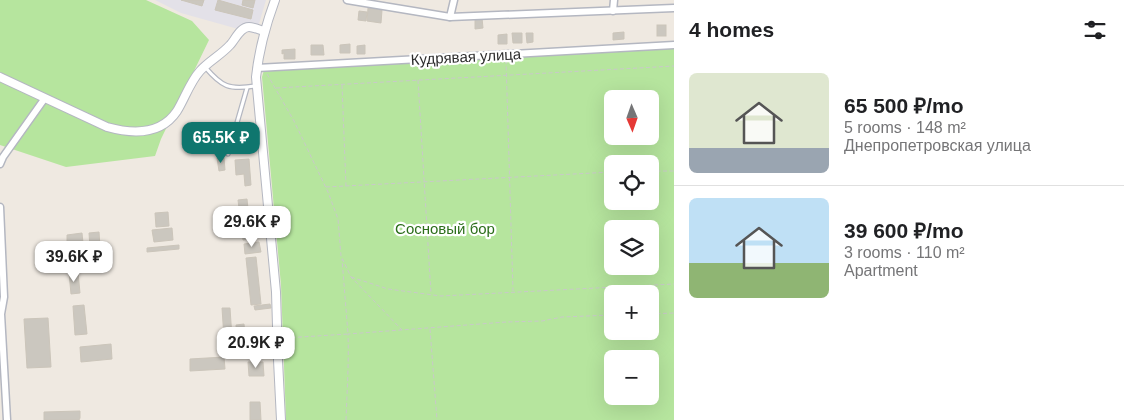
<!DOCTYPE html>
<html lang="en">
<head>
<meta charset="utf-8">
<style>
  :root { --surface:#fff; --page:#f2f2f2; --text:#202124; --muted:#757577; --line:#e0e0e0; --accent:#0f766e }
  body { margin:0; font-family:Arial,sans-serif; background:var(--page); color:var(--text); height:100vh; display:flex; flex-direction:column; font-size:19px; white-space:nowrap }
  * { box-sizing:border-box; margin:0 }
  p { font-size:16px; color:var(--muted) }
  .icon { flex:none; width:28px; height:28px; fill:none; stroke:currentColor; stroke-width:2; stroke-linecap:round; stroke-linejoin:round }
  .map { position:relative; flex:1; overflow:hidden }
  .details { display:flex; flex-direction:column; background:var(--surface); width:450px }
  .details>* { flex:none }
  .needle { width:32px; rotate:178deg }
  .tools { position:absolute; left:604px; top:90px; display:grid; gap:10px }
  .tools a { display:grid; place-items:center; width:55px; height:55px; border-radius:8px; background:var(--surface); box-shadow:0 5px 20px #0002; font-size:25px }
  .price { position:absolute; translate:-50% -42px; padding:0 11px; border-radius:10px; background:#fff; color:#222; font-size:16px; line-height:32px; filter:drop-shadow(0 1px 2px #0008) }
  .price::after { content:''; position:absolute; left:50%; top:30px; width:15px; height:11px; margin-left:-8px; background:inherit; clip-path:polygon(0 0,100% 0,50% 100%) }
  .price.active { background:var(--accent); color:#fff }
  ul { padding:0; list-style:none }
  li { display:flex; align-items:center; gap:15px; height:125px; padding:0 15px }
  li+li { border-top:1px solid var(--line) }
  li span { display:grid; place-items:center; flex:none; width:140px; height:100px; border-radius:8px; color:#555 }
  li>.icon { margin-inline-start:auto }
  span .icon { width:60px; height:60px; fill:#fffc; stroke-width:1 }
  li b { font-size:21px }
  h2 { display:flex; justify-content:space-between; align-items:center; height:60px; padding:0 15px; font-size:21px }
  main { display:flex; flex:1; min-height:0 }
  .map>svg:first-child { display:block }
  .industrial { fill:#e3e1e8 }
  .green { fill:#b6e59e; fill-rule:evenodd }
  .building { fill:#cbc7bf; stroke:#cbc5ba }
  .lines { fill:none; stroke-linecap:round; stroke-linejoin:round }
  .service-casing { stroke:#b4b7c1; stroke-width:5.5 }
  .minor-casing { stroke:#b4b7c1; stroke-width:9 }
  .tertiary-casing { stroke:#b4b7c1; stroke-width:10 }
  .path { stroke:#c9c9c9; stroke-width:1; stroke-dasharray:4 2.5; stroke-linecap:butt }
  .service { stroke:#fff; stroke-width:3 }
  .minor { stroke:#fff; stroke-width:6 }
  .tertiary { stroke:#fff; stroke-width:8 }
  .labels { text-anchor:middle; stroke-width:4.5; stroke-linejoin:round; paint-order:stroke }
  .street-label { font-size:15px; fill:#2e2e2e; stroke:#fff }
  .park-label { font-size:15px; fill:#2c6e1b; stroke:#fff }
</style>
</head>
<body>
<main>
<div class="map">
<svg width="674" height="420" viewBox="0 0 674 420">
  <rect width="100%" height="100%" fill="#efe9e1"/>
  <path class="industrial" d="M155,0H266L256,34L181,13Z"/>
  <g class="green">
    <path d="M0,0H146L192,21L209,40L161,139L155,156L66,167L0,145Z"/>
    <path d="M674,47V420H286L281,285L262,77L264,70ZM612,99H650V136H612ZM612,164H650V201H612ZM612,229H650V266H612ZM612,294H650V331H612ZM612,359H650V396H612Z"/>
  </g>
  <g class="building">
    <path d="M181,0H204L202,6Z"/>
    <path d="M218,0L253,10L251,19L215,10Z"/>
    <path d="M243,0H255L253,8L242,5Z"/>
    <path d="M368,8L382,10L381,23L367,21Z"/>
    <path d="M359,11L367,12L366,21L358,20Z"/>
    <path d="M482,18L483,28L475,29V19Z"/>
    <rect x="657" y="25" width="9" height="11"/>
    <path d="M624,32V39L613,40V33Z"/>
    <path d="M512,33H522V43H513Z"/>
    <path d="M526,33H533V42L527,43Z"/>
    <path d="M507,34V44H498V35Z"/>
    <path d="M350,44V53H340V45Z"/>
    <path d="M311,45H323L324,55H311Z"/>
    <path d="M365,45V54H357V46Z"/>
    <path d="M295,49V59H284V53L282,54V50Z"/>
    <path d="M217,158H224L225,170L219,171Z"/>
    <path d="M249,159L251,185L245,186L244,174L236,175L235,160Z"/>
    <path d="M247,199L251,239L243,240L238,200Z"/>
    <path d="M168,212L169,226L156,227L155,213Z"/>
    <path d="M172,228L173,240L154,242L152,230Z"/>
    <path d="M99,232L100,247L90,248L89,233Z"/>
    <path d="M82,233L83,243L67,244V235Z"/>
    <path d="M259,242L261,252L245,254L244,244Z"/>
    <path d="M179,245V249L147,252V248Z"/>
    <path d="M256,257L261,304L251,305L246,258Z"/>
    <path d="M78,272L80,293L71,294L69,273Z"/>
    <path d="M270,304L271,308L255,310L254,306Z"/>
    <path d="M84,305L87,334L75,335L73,306Z"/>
    <path d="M222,308H230L232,338H224Z"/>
    <path d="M48,318L51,367L27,368L24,319Z"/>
    <path d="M244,324L245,336L249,335L250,340L265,339V333H273V343H269V348L240,350L239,341H237L236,325Z"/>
    <path d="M111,344L112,359L81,362L80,347Z"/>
    <path d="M224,357L225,369L190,371V359Z"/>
    <path d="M248,362H263L264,376H249Z"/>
    <path d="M250,402H260L261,420H250Z"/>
    <path d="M80,411V418L79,420H44V412Z"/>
  </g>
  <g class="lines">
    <defs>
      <g id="service">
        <path d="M205,67C222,87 229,90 255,86"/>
        <path d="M228,154L247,88"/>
      </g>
      <g id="minor">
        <path d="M347,0L450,17L674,8"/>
        <path d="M613,11L614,0"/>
        <path d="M450,17L454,0"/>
        <path d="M257,68L674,45"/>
        <path d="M0,164L3,157L45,98"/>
        <path d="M0,207L4,297L1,314L7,420"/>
      </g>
      <g id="tertiary">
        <path d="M275,0C265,27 259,49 256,77L276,292L278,360L281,420"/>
        <path d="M0,77L107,127C132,134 161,135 177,111C185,98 190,82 200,71C209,61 221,55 230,45C235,40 240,27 249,27C253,27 260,30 264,31"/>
      </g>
    </defs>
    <use href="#service" class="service-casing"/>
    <use href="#minor" class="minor-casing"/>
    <use href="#tertiary" class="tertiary-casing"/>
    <g class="path">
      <path d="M506,60L513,291"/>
      <path d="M267,74L294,121L328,192L338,219L341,256L351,277L402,330"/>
      <path d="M418,80L431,294"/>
      <path d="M342,85L346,186"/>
      <path d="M276,88L674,66"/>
      <path d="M650,171H674"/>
      <path d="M326,187L612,172"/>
      <path d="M351,277L388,289L441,296L674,284"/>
      <path d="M650,314L674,313"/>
      <path d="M430,329L437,420"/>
      <path d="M285,338L348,334L342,259"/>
      <path d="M346,420C347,391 349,363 348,334L506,322L542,321L562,317L612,315"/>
    </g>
    <use href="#service" class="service"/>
    <use href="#minor" class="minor"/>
    <use href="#tertiary" class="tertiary"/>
  </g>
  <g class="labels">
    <g class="street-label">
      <text transform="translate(466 57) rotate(-3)" y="5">Кудрявая улица</text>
    </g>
    <g class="park-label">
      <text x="445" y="234">Сосновый бор</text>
    </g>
  </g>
</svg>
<div class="tools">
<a><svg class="needle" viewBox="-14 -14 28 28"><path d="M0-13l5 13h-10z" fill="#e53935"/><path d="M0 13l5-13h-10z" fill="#757577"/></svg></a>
<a><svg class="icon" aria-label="locate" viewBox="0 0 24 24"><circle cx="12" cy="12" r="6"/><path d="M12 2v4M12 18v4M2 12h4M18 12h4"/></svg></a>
<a><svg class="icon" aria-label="layers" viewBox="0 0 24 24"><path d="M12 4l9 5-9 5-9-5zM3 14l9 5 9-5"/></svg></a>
<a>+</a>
<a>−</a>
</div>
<b class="price active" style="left:221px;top:164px">65.5K ₽</b>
<b class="price" style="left:252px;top:248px">29.6K ₽</b>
<b class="price" style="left:74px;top:283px">39.6K ₽</b>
<b class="price" style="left:256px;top:369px">20.9K ₽</b>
</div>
<section class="details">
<h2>4 homes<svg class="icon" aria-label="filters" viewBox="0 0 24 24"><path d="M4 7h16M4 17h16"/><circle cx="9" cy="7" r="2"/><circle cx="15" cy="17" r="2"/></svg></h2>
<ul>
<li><span style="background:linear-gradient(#dfe7d0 75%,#9aa5b1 0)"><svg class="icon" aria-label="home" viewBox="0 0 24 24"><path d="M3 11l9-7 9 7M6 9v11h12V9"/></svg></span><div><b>65 500 ₽/mo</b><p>5 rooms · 148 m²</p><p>Днепропетровская улица</p></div></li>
<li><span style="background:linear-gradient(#bfe0f5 65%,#8fb573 0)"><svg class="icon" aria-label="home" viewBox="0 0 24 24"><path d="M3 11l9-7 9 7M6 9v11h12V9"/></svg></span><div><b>39 600 ₽/mo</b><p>3 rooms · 110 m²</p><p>Apartment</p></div></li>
</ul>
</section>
</main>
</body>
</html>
